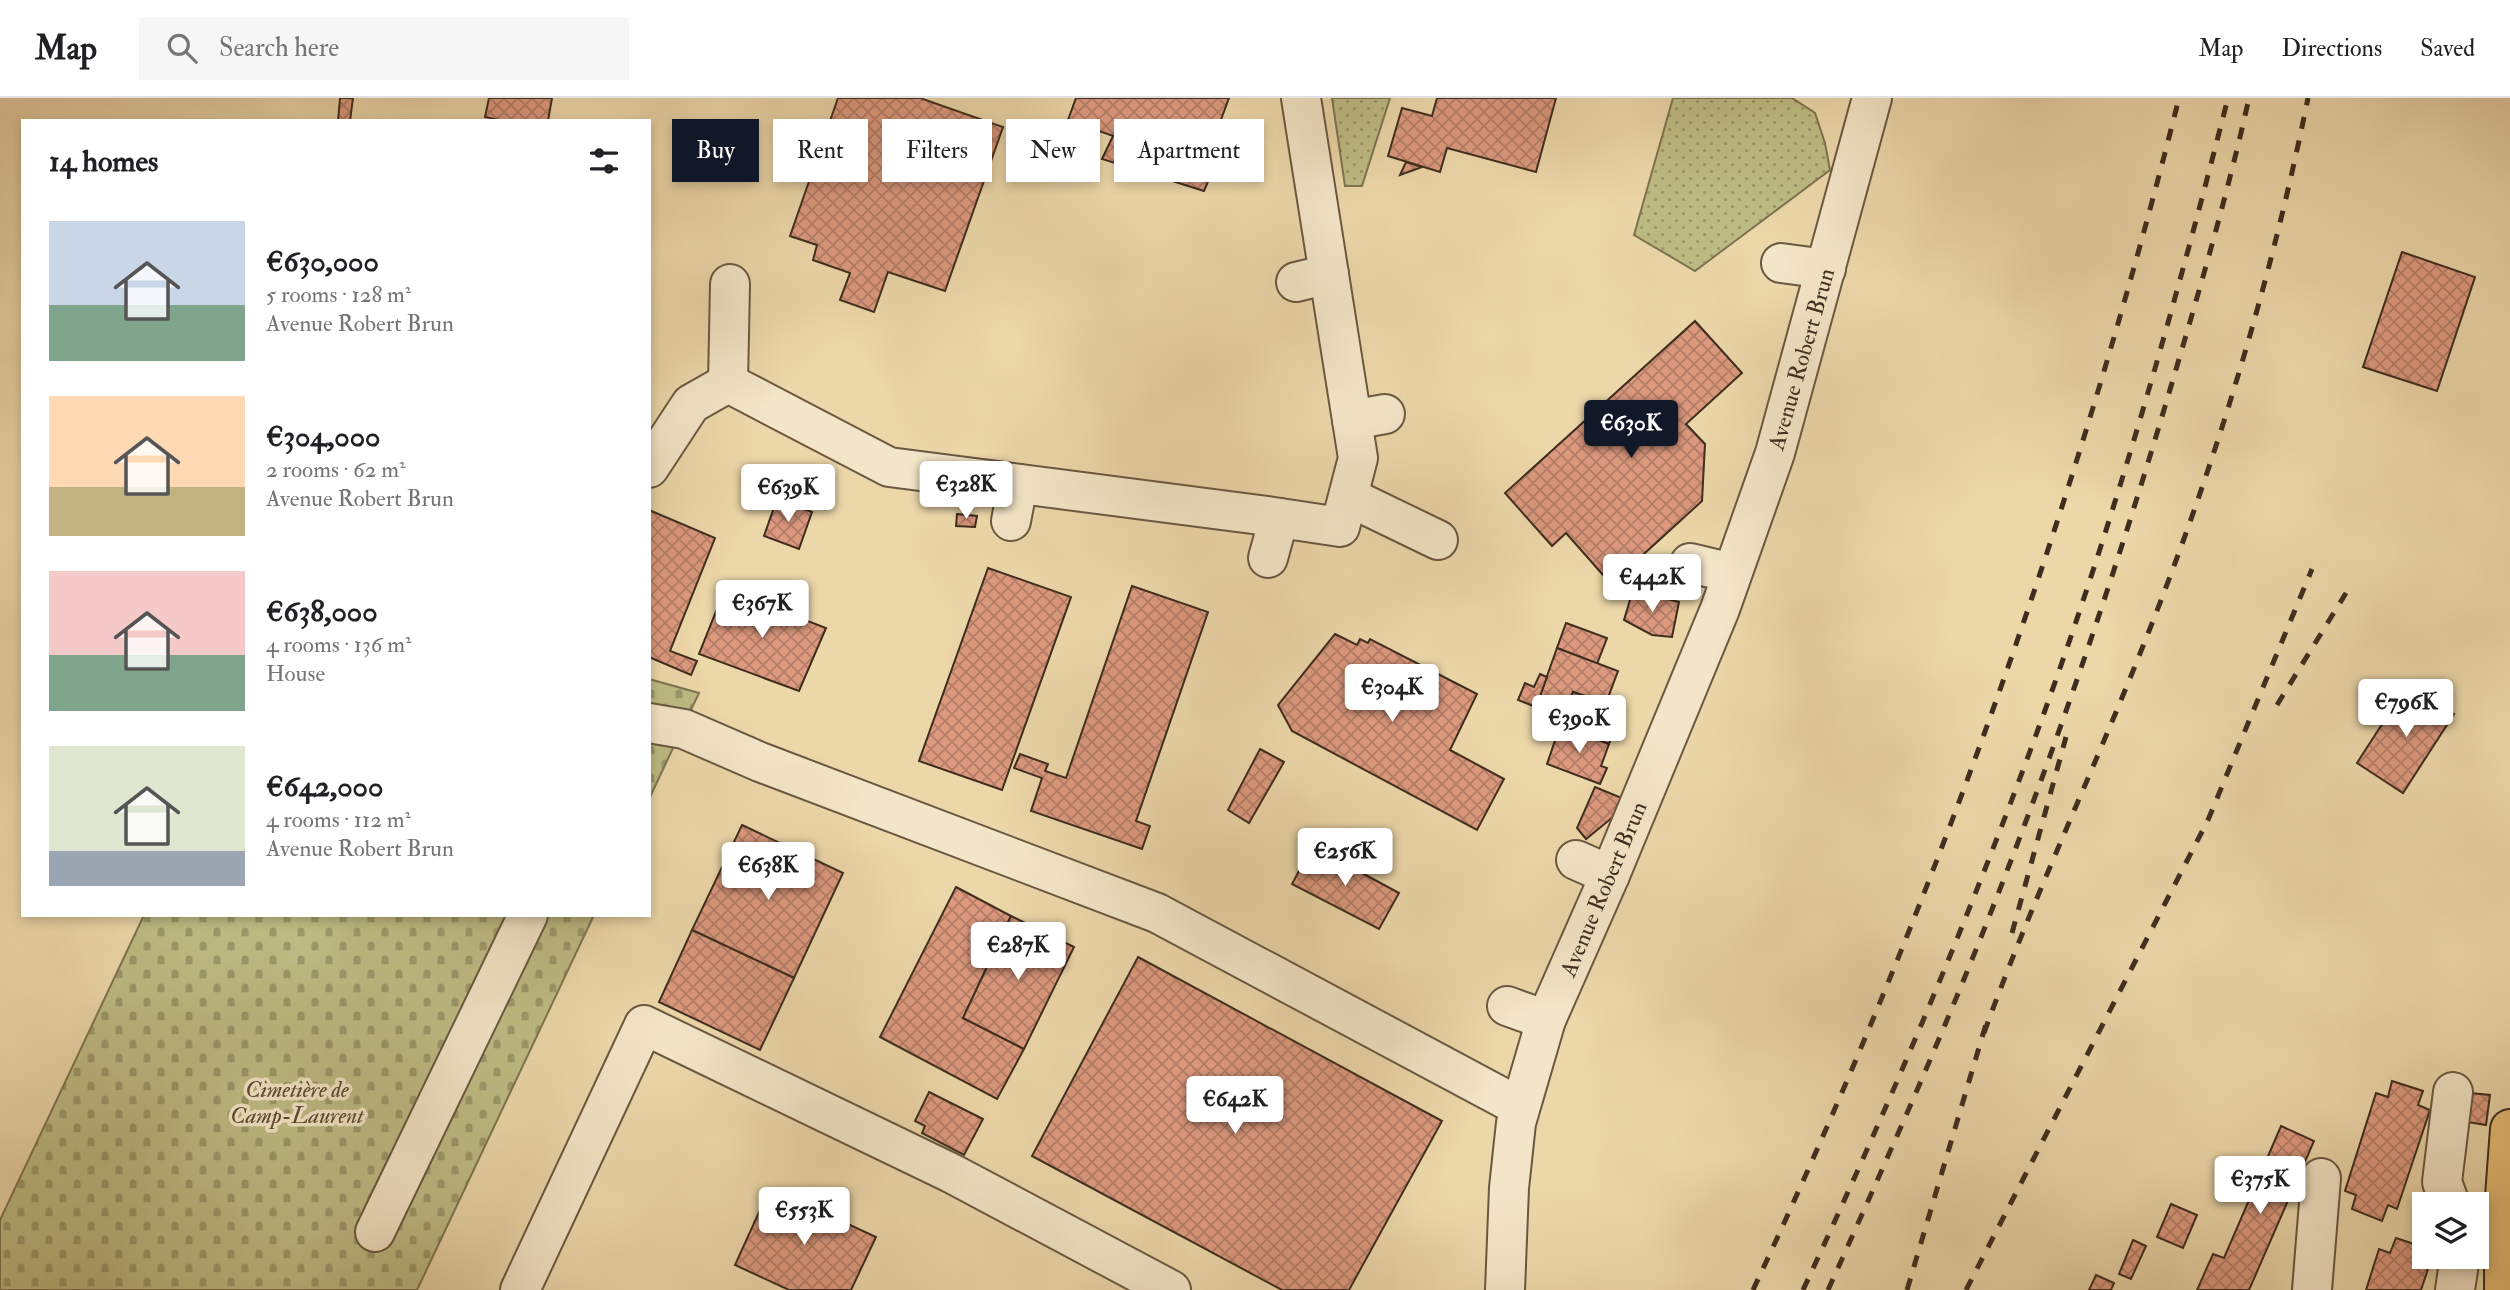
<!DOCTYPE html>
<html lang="en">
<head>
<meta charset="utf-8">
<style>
  :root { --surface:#fff; --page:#f6f6f6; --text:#202124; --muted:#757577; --line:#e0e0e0; --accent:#111827 }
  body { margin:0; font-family:"IM FELL Double Pica",serif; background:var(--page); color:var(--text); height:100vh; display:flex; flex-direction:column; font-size:26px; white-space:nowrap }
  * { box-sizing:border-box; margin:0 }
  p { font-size:23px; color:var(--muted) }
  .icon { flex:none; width:38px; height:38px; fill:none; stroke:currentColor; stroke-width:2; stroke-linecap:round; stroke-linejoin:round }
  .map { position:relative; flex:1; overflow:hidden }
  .drawer { position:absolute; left:21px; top:21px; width:630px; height:798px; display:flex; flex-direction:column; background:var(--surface); border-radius:0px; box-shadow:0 4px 10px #0003 }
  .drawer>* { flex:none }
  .guide { position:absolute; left:672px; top:21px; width:665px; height:63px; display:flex; gap:14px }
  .controls { position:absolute; left:2412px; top:1094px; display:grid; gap:14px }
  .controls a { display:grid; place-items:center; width:77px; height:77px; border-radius:0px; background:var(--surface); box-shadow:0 4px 10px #0003; font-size:35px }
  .price { position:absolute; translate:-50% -60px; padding:0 16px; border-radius:7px; background:#fff; color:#222; font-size:23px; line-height:46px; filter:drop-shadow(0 2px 4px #0008) }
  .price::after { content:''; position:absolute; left:50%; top:42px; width:21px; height:16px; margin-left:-10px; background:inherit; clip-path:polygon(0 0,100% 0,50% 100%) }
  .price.selected { background:var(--accent); color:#fff }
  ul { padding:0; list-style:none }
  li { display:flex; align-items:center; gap:21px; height:175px; padding:0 28px }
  li span { display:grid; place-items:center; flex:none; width:196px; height:140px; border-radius:0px; color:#555 }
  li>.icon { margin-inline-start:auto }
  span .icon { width:84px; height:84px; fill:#fffc; stroke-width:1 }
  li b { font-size:30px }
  h2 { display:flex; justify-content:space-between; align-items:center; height:84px; padding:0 28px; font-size:30px }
  .pill { padding:0 24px; border-radius:0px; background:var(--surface); box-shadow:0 4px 10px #0003; font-size:24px; line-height:63px }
  .pill.selected { background:var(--accent); color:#fff }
  header { display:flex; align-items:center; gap:42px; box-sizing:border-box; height:98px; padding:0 35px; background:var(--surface); border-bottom:2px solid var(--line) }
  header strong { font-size:33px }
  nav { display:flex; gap:38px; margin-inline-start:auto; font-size:24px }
  .search { width:490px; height:63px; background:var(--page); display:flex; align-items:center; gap:18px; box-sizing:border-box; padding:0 24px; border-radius:0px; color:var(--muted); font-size:26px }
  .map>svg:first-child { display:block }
  .grass { fill:url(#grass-dots); stroke:#7e7452; stroke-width:2 }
  .cemetery { fill:url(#cemetery-stones); stroke:#7e7452; stroke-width:2 }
  .building { fill:url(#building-cross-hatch); stroke:#3e2d1f; stroke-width:2 }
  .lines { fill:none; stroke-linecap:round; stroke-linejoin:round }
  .minor-casing { stroke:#6a5842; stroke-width:42 }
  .major-casing { stroke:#3e2d1f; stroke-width:42 }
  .minor { stroke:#f3e5c7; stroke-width:38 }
  .major { stroke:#e6bc74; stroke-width:38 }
  .rail { stroke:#3e2d1f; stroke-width:5; stroke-dasharray:12 12; stroke-linecap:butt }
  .labels { text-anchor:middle; stroke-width:7; stroke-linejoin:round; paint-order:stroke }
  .street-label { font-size:23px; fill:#3e2d1f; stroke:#f3e5c7 }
  .park-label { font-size:23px; font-style:italic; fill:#584a33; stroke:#f3e5c7 }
</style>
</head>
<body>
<header>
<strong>Map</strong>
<div class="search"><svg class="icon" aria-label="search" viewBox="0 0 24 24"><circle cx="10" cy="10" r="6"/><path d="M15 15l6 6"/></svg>Search here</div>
<nav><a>Map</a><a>Directions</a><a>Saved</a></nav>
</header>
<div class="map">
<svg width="2510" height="1192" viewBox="0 0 2510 1192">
  <defs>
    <pattern id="grass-dots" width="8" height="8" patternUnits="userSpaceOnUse" patternTransform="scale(1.75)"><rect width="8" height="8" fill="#bebc84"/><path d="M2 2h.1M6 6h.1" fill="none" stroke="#9c996b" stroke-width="1.8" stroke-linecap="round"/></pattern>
    <pattern id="cemetery-stones" width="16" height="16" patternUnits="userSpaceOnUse" patternTransform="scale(1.75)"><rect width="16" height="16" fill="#bebc84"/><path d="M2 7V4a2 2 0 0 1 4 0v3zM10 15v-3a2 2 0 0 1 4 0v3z" fill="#9c996b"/></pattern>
    <pattern id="building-cross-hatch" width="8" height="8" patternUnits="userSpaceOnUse" patternTransform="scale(1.75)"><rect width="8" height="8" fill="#dc997e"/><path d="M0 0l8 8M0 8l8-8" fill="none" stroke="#b47d67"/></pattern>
  </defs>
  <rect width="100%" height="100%" fill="#ecd7a9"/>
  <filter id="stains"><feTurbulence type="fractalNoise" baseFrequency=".00286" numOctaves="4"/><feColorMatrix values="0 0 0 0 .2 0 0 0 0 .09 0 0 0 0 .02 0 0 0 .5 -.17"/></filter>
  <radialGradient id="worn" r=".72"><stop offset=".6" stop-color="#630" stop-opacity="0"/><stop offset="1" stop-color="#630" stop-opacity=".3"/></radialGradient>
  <g class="grass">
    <path d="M1332,0H1390L1362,88H1345Z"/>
    <path d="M1673,0H1792L1815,15L1825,45L1830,72L1695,173L1634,137Z"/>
  </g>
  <g class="cemetery">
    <path d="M649,581L699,595L649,701Z"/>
    <path d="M144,817H594L417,1192H0V1122Z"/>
  </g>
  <g class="building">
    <path d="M340,0H353L350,23H338Z"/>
    <path d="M489,0H552L548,23H503L485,19Z"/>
    <path d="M838,0H920L1003,29L945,193L888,174L874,214L840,202L850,175L813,162L817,147L790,138Z"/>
    <path d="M1076,0H1229L1203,70L1068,22Z"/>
    <path d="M1437,0H1556L1536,74L1447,50L1440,74L1388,58L1402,10L1432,18Z"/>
    <path d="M1113,38L1212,74L1204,93L1102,61Z"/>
    <path d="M1406,64L1422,69L1400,77Z"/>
    <path d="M2402,154L2475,179L2437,293L2363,269Z"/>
    <path d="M1695,223L1742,275L1686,326L1705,346L1702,403L1611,486L1566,435L1552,448L1505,395Z"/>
    <path d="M777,401L812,414L799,451L764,438Z"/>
    <path d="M649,412L715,440L670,553L697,563L691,577L649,559Z"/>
    <path d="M957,416L977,418L975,429L956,428Z"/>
    <path d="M988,470L1071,499L1002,692L919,663Z"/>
    <path d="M1132,488L1208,514L1136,723L1150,728L1142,751L1031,713L1042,680L1014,670L1020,656L1048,666L1045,673L1066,680Z"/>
    <path d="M725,491L826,530L799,593L699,556Z"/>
    <path d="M1633,492L1679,504L1672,539L1652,537L1624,522Z"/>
    <path d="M1566,525L1607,540L1597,566L1557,550Z"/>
    <path d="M1335,536L1357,547L1360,541L1368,545L1370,541L1477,596L1450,652L1504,681L1477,732L1292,633L1278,607Z"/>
    <path d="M1557,550L1618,573L1606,605L1573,594L1563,619L1536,609Z"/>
    <path d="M1540,576L1547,579L1536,609L1518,602L1525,585L1534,589Z"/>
    <path d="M2408,586L2454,616L2403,695L2357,665Z"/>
    <path d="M1573,594L1622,610L1609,646L1560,628Z"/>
    <path d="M1560,628L1609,646L1601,668L1607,670L1600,686L1547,666Z"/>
    <path d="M1260,651L1284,664L1249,725L1228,712Z"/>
    <path d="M1595,689L1624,701L1618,715L1586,741L1577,730Z"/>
    <path d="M742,727L843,775L794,880L692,832Z"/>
    <path d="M1312,748L1399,795L1379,831L1292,786Z"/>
    <path d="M956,789L1011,818L963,920L1024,951L997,1001L880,939Z"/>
    <path d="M1011,818L1074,849L1024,951L963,920Z"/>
    <path d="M692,832L794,880L760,952L659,904Z"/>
    <path d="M1138,859L1442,1023L1349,1192H1282L1032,1058Z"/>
    <path d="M2392,983L2423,993L2418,1007L2430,1012L2397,1111L2388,1107L2382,1123L2352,1111L2356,1097L2345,1093L2376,995L2388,999Z"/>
    <path d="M929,994L983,1021L964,1057L922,1035L925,1028L915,1023Z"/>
    <path d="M2470,995L2490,997L2486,1027L2467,1024Z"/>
    <path d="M2281,1028L2314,1043L2249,1192H2197L2213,1156L2224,1160Z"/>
    <path d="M770,1090L876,1139L851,1192H789L735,1167Z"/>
    <path d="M2171,1106L2197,1117L2183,1150L2157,1139Z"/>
    <path d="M2396,1140L2423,1149L2418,1164L2429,1168L2421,1192H2366L2379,1151L2390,1155Z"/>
    <path d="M2133,1142L2146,1148L2131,1181L2119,1176Z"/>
    <path d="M2096,1177L2114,1185L2111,1192H2089Z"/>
  </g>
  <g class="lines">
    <defs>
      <g id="minor">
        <path d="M1781,165L1826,171"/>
        <path d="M1296,184L1329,176"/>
        <path d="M728,285L730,186"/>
        <path d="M1352,322L1385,316"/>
        <path d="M649,370L691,306L728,285L889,369L1260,417L1340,429L1358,360L1301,0"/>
        <path d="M1349,399L1438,442"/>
        <path d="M1011,423L1018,386"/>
        <path d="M1268,460L1279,420"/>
        <path d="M1690,465L1732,475"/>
        <path d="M649,625L684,631L760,664L1157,815L1520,1009"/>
        <path d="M1576,762L1610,777"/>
        <path d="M1507,908L1546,922"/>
        <path d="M2450,1106L2442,1084L2453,994"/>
        <path d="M375,1134L528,817"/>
        <path d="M520,1192L644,927L951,1075L1171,1192"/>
        <path d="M1505,1192L1509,1090L1516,1025L1546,922L1610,777L1720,511L1775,355L1872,0"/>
        <path d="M2312,1192L2321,1080"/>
        <path d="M2455,1192L2460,1158"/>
      </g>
      <path id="major" d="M2504,1192V1112L2510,1031"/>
    </defs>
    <use href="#minor" class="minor-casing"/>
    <use href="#major" class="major-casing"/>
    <use href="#minor" class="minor"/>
    <use href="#major" class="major"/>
    <g class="rail">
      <path d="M2277,607L2346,495"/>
      <path d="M2012,835L2066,639"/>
      <path d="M1984,935C2031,805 2090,681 2141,553C2213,375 2270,188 2308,0"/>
      <path d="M1753,1192C1933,809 2076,410 2179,0"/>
      <path d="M1803,1192C1893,999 1976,804 2048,604C2119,406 2176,204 2228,0"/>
      <path d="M1828,1192C1883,1070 1938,948 1987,824C2056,650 2116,474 2169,295C2198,197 2227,99 2249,0"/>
      <path d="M1907,1192L1986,926"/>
      <path d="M1966,1192L2208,722L2312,471"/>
    </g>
  </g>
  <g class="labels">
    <g class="street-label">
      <text transform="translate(1801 261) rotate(-74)" y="8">Avenue Robert Brun</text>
      <text transform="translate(1603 791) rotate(-67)" y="8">Avenue Robert Brun</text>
    </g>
    <g class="park-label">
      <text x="297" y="999">Cimetière de<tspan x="297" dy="26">Camp-Laurent</tspan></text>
    </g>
  </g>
  <rect width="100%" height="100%" filter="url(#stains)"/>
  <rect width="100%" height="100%" fill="url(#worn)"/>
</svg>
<div class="controls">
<a><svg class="icon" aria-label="layers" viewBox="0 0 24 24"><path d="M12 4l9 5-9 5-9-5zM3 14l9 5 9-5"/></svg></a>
</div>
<b class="price selected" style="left:1631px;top:362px">€630K</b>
<b class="price" style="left:966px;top:423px">€328K</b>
<b class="price" style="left:788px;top:426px">€639K</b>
<b class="price" style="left:1652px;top:516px">€442K</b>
<b class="price" style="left:762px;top:542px">€367K</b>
<b class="price" style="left:1392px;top:626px">€304K</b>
<b class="price" style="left:2406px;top:641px">€796K</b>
<b class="price" style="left:1579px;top:657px">€390K</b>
<b class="price" style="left:1345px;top:790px">€256K</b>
<b class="price" style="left:768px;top:804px">€638K</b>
<b class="price" style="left:1018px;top:884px">€287K</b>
<b class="price" style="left:1235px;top:1038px">€642K</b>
<b class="price" style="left:2260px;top:1118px">€375K</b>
<b class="price" style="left:804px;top:1149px">€553K</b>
<div class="guide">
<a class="pill selected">Buy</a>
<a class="pill">Rent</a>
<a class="pill">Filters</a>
<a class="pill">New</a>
<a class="pill">Apartment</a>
</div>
<section class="drawer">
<h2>14 homes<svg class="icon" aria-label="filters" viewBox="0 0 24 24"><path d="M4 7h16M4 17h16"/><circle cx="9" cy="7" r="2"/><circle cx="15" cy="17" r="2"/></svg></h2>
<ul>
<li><span style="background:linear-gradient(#c9d6e8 60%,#7fa58c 0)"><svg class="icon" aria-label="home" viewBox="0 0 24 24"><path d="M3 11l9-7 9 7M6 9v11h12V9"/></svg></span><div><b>€630,000</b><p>5 rooms · 128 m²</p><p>Avenue Robert Brun</p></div></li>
<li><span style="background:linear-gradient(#ffd9b3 65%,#c2b280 0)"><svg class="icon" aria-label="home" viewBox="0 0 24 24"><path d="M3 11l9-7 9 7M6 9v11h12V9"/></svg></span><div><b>€304,000</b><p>2 rooms · 62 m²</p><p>Avenue Robert Brun</p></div></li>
<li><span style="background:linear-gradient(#f6c9c9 60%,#7fa58c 0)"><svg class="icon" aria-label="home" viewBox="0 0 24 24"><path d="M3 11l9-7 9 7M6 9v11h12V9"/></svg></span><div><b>€638,000</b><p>4 rooms · 136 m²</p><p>House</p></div></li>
<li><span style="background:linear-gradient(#dfe7d0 75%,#9aa5b1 0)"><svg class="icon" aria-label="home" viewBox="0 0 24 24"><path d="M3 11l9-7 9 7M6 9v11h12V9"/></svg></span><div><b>€642,000</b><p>4 rooms · 112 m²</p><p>Avenue Robert Brun</p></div></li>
</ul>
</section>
</div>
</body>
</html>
